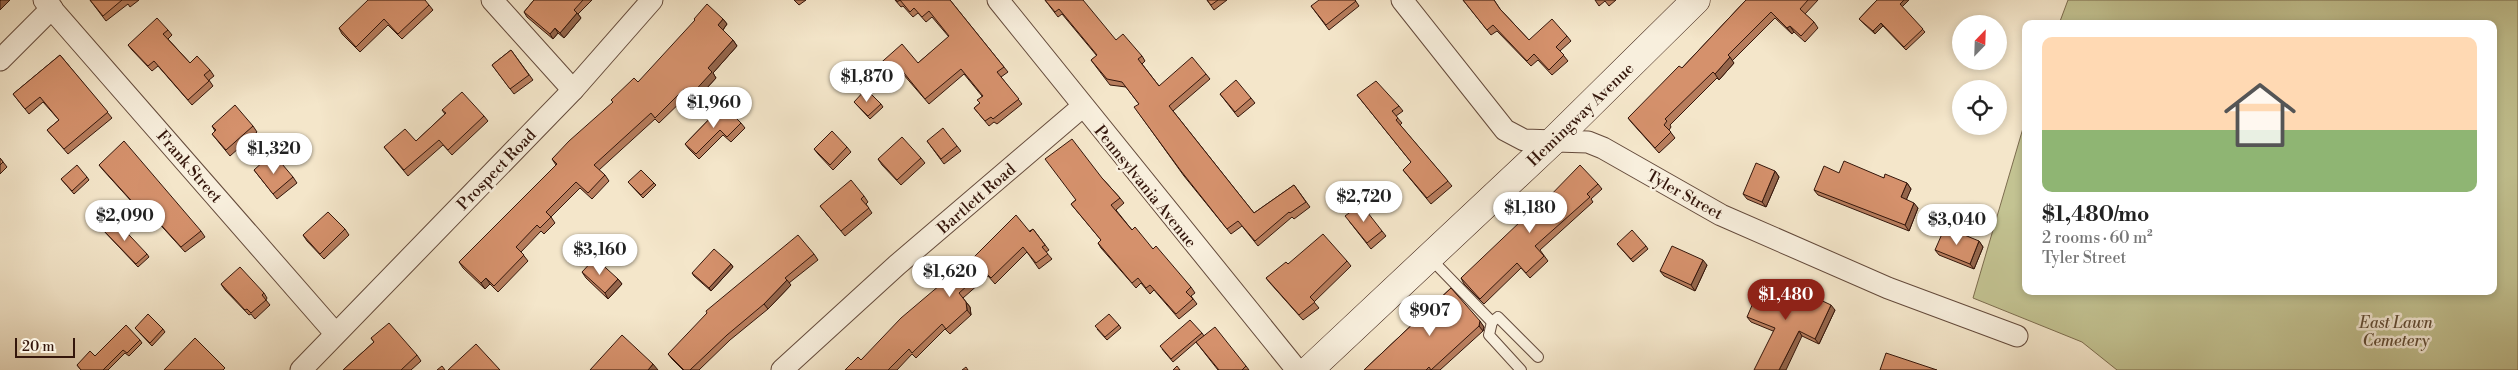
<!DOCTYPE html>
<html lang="en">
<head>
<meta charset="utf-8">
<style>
  :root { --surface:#fff; --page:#f6f6f6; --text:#222; --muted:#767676; --accent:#8f2418 }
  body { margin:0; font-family:"Libre Bodoni",serif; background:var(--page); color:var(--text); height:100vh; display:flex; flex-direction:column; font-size:19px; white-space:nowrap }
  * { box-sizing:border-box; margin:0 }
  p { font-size:16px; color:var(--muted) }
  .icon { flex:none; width:28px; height:28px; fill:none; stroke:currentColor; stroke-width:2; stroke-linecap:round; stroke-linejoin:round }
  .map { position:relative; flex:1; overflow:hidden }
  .drawer { position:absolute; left:2022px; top:20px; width:475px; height:275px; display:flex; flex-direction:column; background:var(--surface); border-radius:10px; box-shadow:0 2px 8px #0003 }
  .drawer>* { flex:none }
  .needle { width:32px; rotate:23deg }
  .fabs { position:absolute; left:1952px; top:15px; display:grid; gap:10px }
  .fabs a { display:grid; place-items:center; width:55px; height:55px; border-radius:50%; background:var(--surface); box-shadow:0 2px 8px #0003; font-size:25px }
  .scale { position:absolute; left:15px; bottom:12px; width:60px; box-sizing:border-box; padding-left:5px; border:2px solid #34160b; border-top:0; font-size:14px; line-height:18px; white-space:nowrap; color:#34160b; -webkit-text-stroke:4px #f8efdd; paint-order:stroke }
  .price { position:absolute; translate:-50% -42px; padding:0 11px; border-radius:18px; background:#fff; color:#222; font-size:16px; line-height:32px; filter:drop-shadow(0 1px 2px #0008) }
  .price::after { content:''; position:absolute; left:50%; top:30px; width:15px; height:11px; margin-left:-8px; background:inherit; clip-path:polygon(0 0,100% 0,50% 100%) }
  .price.selected { background:var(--accent); color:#fff }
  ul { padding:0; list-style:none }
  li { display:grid; align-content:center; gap:10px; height:265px; padding:0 20px }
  li span { display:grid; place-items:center; height:155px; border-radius:10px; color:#555 }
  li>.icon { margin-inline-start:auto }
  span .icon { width:90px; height:90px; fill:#fffc; stroke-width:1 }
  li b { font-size:21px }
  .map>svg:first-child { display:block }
  .green { fill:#c3c392; stroke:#7c6c4e }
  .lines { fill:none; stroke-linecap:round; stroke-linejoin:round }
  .service-casing { stroke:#644a3b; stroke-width:12 }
  .minor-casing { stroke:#644a3b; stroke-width:23 }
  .secondary-casing { stroke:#34160b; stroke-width:29 }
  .service { stroke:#f8efdd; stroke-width:10 }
  .minor { stroke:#f8efdd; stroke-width:21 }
  .secondary { stroke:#f8efdd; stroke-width:28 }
  .wall { fill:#b77d5d; stroke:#34160b }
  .shaded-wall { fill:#95664c; stroke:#34160b }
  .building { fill:#d5916c; stroke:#34160b }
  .labels { text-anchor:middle; stroke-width:5; stroke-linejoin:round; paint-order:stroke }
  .street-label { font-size:16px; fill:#34160b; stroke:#f8efdd }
  .park-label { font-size:16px; font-style:italic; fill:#5f4a34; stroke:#f8efdd }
</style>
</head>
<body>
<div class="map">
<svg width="2518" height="370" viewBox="0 0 2518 370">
  <rect width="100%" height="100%" fill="#f4e6ca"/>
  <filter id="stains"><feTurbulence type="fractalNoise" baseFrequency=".004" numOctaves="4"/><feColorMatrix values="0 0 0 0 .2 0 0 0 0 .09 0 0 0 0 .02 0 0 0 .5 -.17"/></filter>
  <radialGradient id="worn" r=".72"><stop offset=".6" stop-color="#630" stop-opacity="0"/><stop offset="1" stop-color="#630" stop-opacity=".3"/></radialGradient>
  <path class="green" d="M2068,0H2518V370H2117L2082,342L1973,298L2026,118V291H2494V24H2059Z"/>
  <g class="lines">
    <defs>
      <g id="service">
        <path d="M1430,258L1492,322L1498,317L1538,357"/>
        <path d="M1492,322L1489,335L1521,370"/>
      </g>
      <g id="minor">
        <path d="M44,0L335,333"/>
        <path d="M492,0L573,90"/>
        <path d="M998,0L1297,370"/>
        <path d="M1402,0L1505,130L1524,140L1588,142L1603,148L1721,215L1888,288L2017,336"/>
        <path d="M0,60L52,8"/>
        <path d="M301,370L573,90L652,0"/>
        <path d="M782,370L897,265L1082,107"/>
      </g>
      <path id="secondary" d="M1309,370L1552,142L1696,0"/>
    </defs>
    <use href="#service" class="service-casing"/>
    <use href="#minor" class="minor-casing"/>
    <use href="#secondary" class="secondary-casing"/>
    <use href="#service" class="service"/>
    <use href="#minor" class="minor"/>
    <use href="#secondary" class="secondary"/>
  </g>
  <g class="wall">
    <path d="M90,0H139L130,7L128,4L106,21Z"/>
    <path d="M534,0H592L578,14L581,18L564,38L558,33L553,39L527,17L524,12Z"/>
    <path d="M794,0H806L799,5Z"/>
    <path d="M895,0H950L1008,72L1001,77L1022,104L997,124L994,122L989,126L974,108L980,103L982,96L964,74L929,104L903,74L882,92L870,81L866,76L918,63L949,37L932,17L926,22L918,13L913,17L903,6L901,7Z"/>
    <path d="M1045,0L1116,40L1142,56L1145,61L1142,64L1159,86L1206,74L1210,79L1173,111L1254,213L1294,185L1310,207L1294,219L1292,217L1258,246L1242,226L1231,234L1184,176L1138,112L1139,104L1126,87L1110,85L1091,60L1097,56L1062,14L1058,17Z"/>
    <path d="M1207,0H1227L1214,10Z"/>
    <path d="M1355,0L1359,6L1329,30L1311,6Z"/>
    <path d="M1463,0H1494L1500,9L1529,40L1567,36L1571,41L1560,51L1568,61L1552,75L1538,60L1531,66L1497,31L1491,35Z"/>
    <path d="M1595,0H1616L1609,6L1605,1L1599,6Z"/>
    <path d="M1746,0H1818L1805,14L1814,22L1818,28L1805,42L1794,32L1792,34L1775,18L1732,61L1734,63L1719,80L1717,78L1670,125L1671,127L1669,130L1675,138L1659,153L1632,123L1628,118L1682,68Z"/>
    <path d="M1877,0H1909L1902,7L1925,32L1906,50L1883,26L1875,34L1861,21L1859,19Z"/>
    <path d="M429,5L433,10L402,39L388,25L360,52L342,34L339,28Z"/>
    <path d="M723,19L727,24L723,30L733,40L737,46L713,73L716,78L695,101L688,95L659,123L655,119L599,170L605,175L609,181L592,199L580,188L551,217L555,223L544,234L541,231L521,252L528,261L498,292L490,284L485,289L463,268L459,262L556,165L552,159L638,82Z"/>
    <path d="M168,30L172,35L168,39L190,63L210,70L214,76L209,80L213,86L192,105L158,66L152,71L132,50L128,45Z"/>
    <path d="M511,50L533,80L514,94L492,65Z"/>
    <path d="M60,55L112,118L68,154L47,130L59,120L43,102L29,114L13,94Z"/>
    <path d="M1220,94L1251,98L1255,103L1238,117Z"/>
    <path d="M1357,95L1399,106L1403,111L1396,116L1402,123L1400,125L1452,186L1431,204L1403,170L1411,162Z"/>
    <path d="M854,102L881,104L883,107L870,119Z"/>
    <path d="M723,105L741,123L745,128L731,142L723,135L699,159L689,149L685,144Z"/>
    <path d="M442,110L484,116L488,121L452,155L443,145L408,176L384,147L416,141L445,114Z"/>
    <path d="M212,126H253L257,132L230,156L212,134L215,131Z"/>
    <path d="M927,141L957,146L961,151L944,164Z"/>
    <path d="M847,147L851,152L833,170L818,154L814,149Z"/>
    <path d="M0,158L7,167L0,174Z"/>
    <path d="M921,158L925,163L901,185L882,165L878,159Z"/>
    <path d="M99,165L201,231L205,237L185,252L146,209L142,213L103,170Z"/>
    <path d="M269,165L293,177L297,183L277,199L254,170Z"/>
    <path d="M1775,171L1779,177L1766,207L1747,199L1743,194Z"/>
    <path d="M1839,173L1884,178L1907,183L1911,189L1906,199L1918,208L1909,231L1818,195L1814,190Z"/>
    <path d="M87,177L89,180L74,194L61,179Z"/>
    <path d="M1102,178L1120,198L1124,203L1116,210L1132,230L1153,249L1191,287L1195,293L1191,296L1197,304L1179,319L1154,290L1150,294L1141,283L1136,288L1101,248L1098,243L1101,240L1071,204Z"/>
    <path d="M628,182L654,183L656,185L643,198Z"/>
    <path d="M1598,184L1602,189L1591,199L1593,202L1540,250L1548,261L1530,278L1521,268L1484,304L1464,284L1461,278Z"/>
    <path d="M864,196L868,202L866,204L872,213L845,236L820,206Z"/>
    <path d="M1349,221L1382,231L1386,236L1371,249Z"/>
    <path d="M345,229L349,235L324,259L307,241L303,235Z"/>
    <path d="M1033,229L1049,250L1046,252L1052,259L1039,269L1027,252L995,284L988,276L963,298L970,307L971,315L950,334L945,329L916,358L912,354L897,370H845L861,360L955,276Z"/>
    <path d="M103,230L147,254L149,257L138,267Z"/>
    <path d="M1979,241L1983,247L1974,269L1939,255L1935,250Z"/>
    <path d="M1617,244L1646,246L1648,249L1633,262Z"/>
    <path d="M814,254L818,260L789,283L791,285L768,309L730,340L699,370H683L672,359L668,354Z"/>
    <path d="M1347,261L1351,266L1314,302L1319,308L1303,320L1270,283L1266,278L1288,264Z"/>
    <path d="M731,264L733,267L711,291L694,276L692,273Z"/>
    <path d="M1707,265L1695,291L1664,276L1660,271Z"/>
    <path d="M582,272L618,279L622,284L608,299L586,278Z"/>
    <path d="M221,284L264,293L267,298L266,300L270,305L255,319L251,314L249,315L225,290Z"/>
    <path d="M1451,288L1484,327L1483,331L1440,370H1364Z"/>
    <path d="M1792,295L1835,310L1819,344L1802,336L1773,331L1751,322L1747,317Z"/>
    <path d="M1119,325L1121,328L1107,340L1097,329Z"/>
    <path d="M135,328L163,329L165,332L152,346Z"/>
    <path d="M1202,333L1204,336L1246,366L1249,370H1218L1196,342L1173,362L1162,349Z"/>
    <path d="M371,338L417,355L421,361L411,370H343L374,342Z"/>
    <path d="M140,340L142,343L129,356L125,353L108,370H81L77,365L95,356Z"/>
  </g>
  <g class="shaded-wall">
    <path d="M1,0H10L0,10V1Z"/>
    <path d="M1904,0H1909L1902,7L1900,4Z"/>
    <path d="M577,13L581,18L564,38L560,33Z"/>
    <path d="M723,19L727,24L722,31L718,25Z"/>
    <path d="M1881,23L1883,26L1875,34L1873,31Z"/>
    <path d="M1790,26L1794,32L1792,34L1787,28Z"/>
    <path d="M555,28L558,33L553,39L550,34Z"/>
    <path d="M733,40L737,46L713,73L716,78L695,101L691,95L708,68Z"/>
    <path d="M1730,57L1734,63L1719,80L1715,74Z"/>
    <path d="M1775,171L1779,177L1766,207L1762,202Z"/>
    <path d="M1907,183L1911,189L1905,203L1901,197Z"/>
    <path d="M1914,203L1918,208L1909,231L1905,225Z"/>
    <path d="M1979,241L1983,247L1974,269L1970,264Z"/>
    <path d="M1703,260L1707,265L1695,291L1691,285Z"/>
    <path d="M731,264L733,267L711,291L709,288Z"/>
    <path d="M486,278L490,284L485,289L481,283Z"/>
    <path d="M618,279L622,284L608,299L605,293Z"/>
    <path d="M787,280L791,285L768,309L764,304Z"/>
    <path d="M966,302L970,307L971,315L967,310Z"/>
    <path d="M1831,305L1835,310L1819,344L1815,339Z"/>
    <path d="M1480,321L1484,327L1483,331L1479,326Z"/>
    <path d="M1799,331L1802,336L1786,370H1779Z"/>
    <path d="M653,364L658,370H648Z"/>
  </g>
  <g class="building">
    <path d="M90,0H122L103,16Z"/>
    <path d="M368,0H425L429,5L398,34L384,19L356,47L339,28Z"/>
    <path d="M534,0H583L574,10L577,13L560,33L555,28L550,34L524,12Z"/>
    <path d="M896,0H950L1004,67L997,72L1019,99L993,119L991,117L985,121L974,108L980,103L977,100L983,96L961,69L925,99L900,68L878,87L866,76L902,44L918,63L949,36L929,11L922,17L914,8L910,12L900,0L897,2Z"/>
    <path d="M1045,0H1083L1116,40L1123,34L1142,56L1138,59L1159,86L1192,57L1206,74L1169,106L1254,213L1294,185L1306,202L1290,213L1289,212L1255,241L1238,221L1227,229L1181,171L1134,107L1139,104L1122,82L1107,79L1091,60L1097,55L1059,9L1055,12Z"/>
    <path d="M1207,0H1218L1211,5Z"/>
    <path d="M1319,0H1355L1356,1L1326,25L1311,6Z"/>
    <path d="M1463,0H1494L1500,9L1529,40L1552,19L1567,36L1556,47L1564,55L1549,70L1534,54L1527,61L1493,25L1487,30Z"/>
    <path d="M1746,0H1808L1800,9L1814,22L1801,36L1790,26L1787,28L1771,12L1728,55L1730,57L1715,74L1713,72L1665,119L1667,121L1664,125L1671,132L1655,148L1628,118L1679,66L1682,68Z"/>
    <path d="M1877,0H1904L1900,4L1923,29L1904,47L1881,23L1873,31L1859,19Z"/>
    <path d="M707,4L723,19L718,25L733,40L708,68L712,72L691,95L684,89L655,118L651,113L594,165L605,175L588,193L576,182L546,212L551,217L540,228L537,225L516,247L524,255L494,286L486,278L481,283L459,262L557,164L552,159L569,141L613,102L611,100L634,78L638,82L695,20L694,19Z"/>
    <path d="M157,18L168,30L163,34L190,63L197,56L210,70L204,75L209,81L188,100L154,61L148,66L128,45Z"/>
    <path d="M511,50L529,75L510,89L492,65Z"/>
    <path d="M60,55L108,112L64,149L47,130L59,120L40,97L25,109L13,94Z"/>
    <path d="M1236,80L1251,98L1235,112L1220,94Z"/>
    <path d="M1376,81L1399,106L1392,111L1398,118L1396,120L1448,181L1427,198L1403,170L1411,162L1357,95Z"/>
    <path d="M866,89L881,104L868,116L854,102Z"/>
    <path d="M462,92L484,116L448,150L439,140L404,170L384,147L405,129L416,141L446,113L442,110Z"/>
    <path d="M235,105L253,126L226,150L212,134L216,130L212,126Z"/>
    <path d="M723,105L741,123L727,137L720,130L696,154L685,144Z"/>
    <path d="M943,128L957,146L941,159L927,141Z"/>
    <path d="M832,131L847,147L830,165L814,149Z"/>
    <path d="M902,137L921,158L897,180L878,159Z"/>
    <path d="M1072,139L1102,178L1120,198L1111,205L1132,230L1135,227L1153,249L1156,246L1191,287L1186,292L1193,299L1176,314L1150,285L1146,288L1138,278L1132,283L1098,243L1101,240L1071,204L1076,200L1045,159Z"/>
    <path d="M124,141L201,231L181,247L142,204L138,208L99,165Z"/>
    <path d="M0,158L3,162L0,165Z"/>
    <path d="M277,158L293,177L273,194L254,170L265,160L269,165Z"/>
    <path d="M1844,161L1884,178L1885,174L1907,183L1901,197L1914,203L1905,225L1814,190L1824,166L1839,173Z"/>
    <path d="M1756,163L1775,171L1762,202L1743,194Z"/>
    <path d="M77,165L87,177L72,191L61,179Z"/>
    <path d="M1580,165L1598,184L1587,194L1590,197L1535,246L1544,256L1526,273L1517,263L1480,299L1461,278L1542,201L1543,203Z"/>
    <path d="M641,170L654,183L641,195L628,182Z"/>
    <path d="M851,180L864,196L861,199L869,208L841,231L820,206Z"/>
    <path d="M1361,204L1382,231L1367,243L1345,216Z"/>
    <path d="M328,212L345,229L320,254L303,235Z"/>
    <path d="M1016,215L1030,232L1033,229L1045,245L1042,247L1048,254L1036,263L1023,247L991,278L984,271L959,293L966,302L967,310L946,329L942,324L912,353L909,349L888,370H845L858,357L861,360L901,318L953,274L955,276Z"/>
    <path d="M114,219L147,254L136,264L103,230Z"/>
    <path d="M1945,227L1979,241L1970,264L1935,250Z"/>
    <path d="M1632,230L1646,246L1631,259L1617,244Z"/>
    <path d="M1323,234L1347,261L1310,297L1315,302L1299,315L1266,278L1286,262L1288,264Z"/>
    <path d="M798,235L814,254L785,278L787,280L764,304L727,335L690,370H684L668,354L707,313L706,311Z"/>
    <path d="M1672,246L1703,260L1691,285L1660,271Z"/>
    <path d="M714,249L731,264L709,288L692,273Z"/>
    <path d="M595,258L618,279L605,293L582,272Z"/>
    <path d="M240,267L264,293L262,295L266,300L251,313L247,309L245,310L221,284Z"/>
    <path d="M1762,282L1792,295L1795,288L1831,305L1815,339L1799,331L1779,370H1754L1775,328L1747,317Z"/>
    <path d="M1451,288L1480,321L1479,326L1431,370L1429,367L1426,370H1364Z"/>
    <path d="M148,314L163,329L150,343L135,328Z"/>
    <path d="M1109,314L1119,325L1105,337L1095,326Z"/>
    <path d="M1190,320L1202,333L1171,359L1160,346Z"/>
    <path d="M389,323L417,355L401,370H343L374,342L371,338Z"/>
    <path d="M126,325L140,340L127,353L123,350L103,370H81L77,365L90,351L95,356Z"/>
    <path d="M1215,327L1246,366L1242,370H1219L1196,342Z"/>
    <path d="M622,335L653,364L648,370H590Z"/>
    <path d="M195,338L225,368L223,370H164Z"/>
    <path d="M476,344L500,370H448Z"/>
    <path d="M1886,353L1937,370H1880Z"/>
    <path d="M442,366L445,370H437Z"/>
    <path d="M1177,366L1180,370H1173Z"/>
    <path d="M966,367L968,370H962Z"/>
  </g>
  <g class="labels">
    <g class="street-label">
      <text transform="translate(1580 114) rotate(-44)" y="6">Hemingway Avenue</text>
      <text transform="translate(190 166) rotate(49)" y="6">Frank Street</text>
      <text transform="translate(496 169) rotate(-46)" y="6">Prospect Road</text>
      <text transform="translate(1146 186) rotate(51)" y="6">Pennsylvania Avenue</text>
      <text transform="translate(1685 194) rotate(29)" y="6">Tyler Street</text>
      <text transform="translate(976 198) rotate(-41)" y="6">Bartlett Road</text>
    </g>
    <g class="park-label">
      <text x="2396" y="328">East Lawn<tspan x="2396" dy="18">Cemetery</tspan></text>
    </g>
  </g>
  <rect width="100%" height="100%" filter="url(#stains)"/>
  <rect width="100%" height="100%" fill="url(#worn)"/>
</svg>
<div class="fabs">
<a><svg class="needle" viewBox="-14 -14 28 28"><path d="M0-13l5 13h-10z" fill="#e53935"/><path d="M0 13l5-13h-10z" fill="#767676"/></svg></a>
<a><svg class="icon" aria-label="locate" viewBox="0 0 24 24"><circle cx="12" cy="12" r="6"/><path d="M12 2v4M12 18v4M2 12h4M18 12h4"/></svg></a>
</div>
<div class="scale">20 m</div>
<b class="price" style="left:867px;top:103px">$1,870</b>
<b class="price" style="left:714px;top:129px">$1,960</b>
<b class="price" style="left:274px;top:175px">$1,320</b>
<b class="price" style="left:1364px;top:223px">$2,720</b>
<b class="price" style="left:1530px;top:234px">$1,180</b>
<b class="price" style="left:125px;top:242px">$2,090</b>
<b class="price" style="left:1957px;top:246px">$3,040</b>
<b class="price" style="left:600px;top:276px">$3,160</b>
<b class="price" style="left:950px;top:298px">$1,620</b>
<b class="price selected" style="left:1786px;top:321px">$1,480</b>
<b class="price" style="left:1430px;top:337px">$907</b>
<section class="drawer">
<ul>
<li><span style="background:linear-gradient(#ffd9b3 60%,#8fb573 0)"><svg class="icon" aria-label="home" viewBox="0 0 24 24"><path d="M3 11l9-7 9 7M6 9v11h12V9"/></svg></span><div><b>$1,480/mo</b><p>2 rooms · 60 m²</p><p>Tyler Street</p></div></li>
</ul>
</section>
</div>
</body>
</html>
